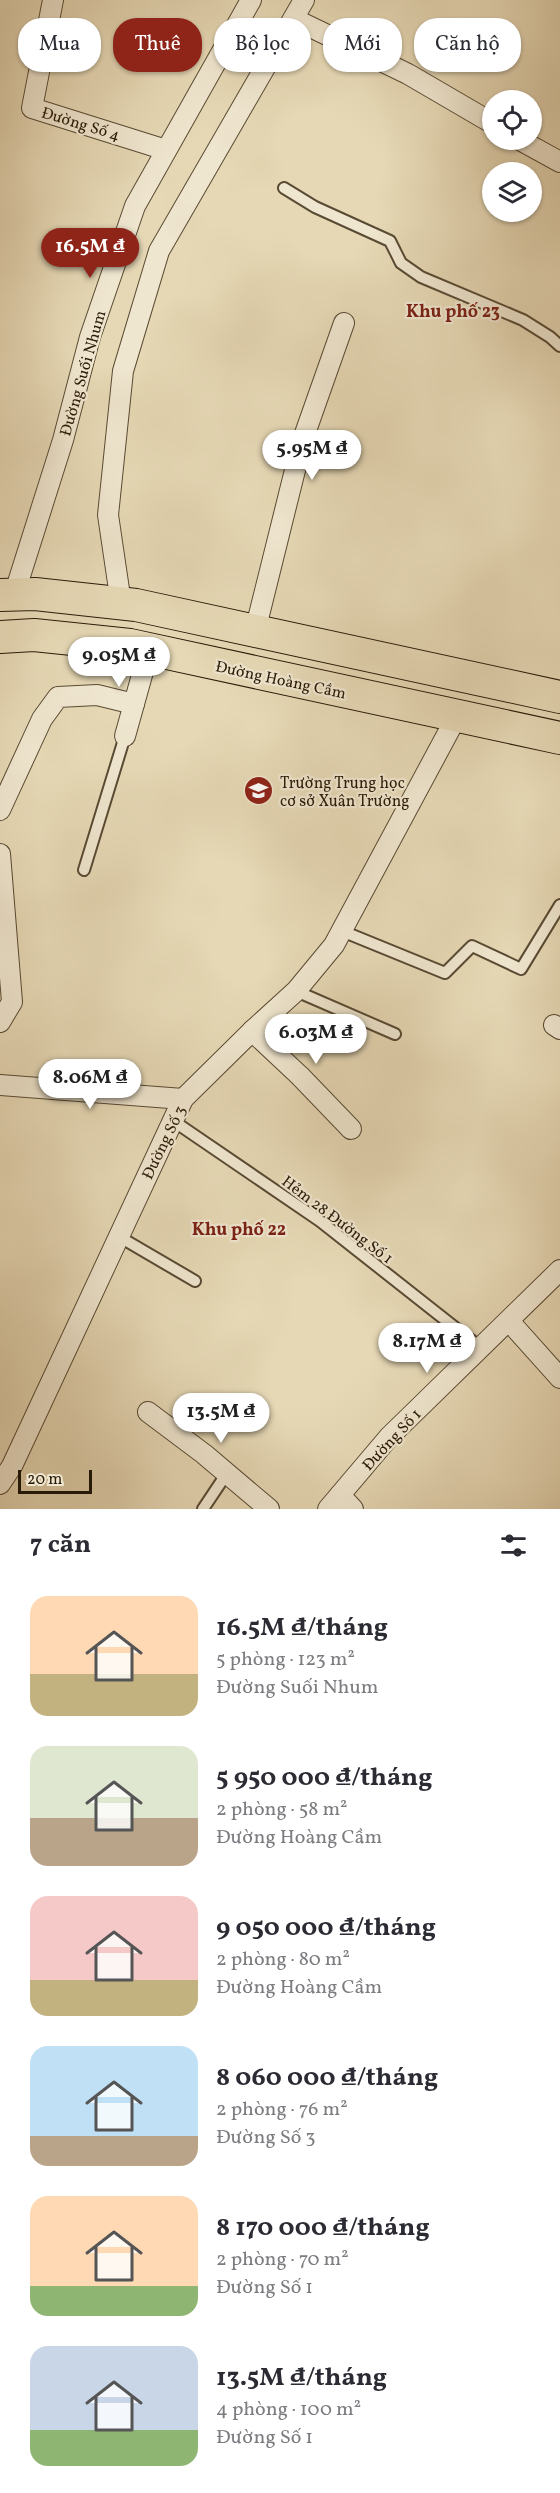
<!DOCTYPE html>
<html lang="vi">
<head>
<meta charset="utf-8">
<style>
  :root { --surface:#fff; --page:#f2f2f3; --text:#2b2b33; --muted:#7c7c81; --accent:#8f2418 }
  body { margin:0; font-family:Vollkorn,serif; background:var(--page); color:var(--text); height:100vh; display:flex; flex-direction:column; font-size:22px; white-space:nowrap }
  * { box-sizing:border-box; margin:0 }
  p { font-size:20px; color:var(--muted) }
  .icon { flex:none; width:33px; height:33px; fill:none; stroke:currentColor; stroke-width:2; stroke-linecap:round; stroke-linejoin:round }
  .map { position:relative; height:1509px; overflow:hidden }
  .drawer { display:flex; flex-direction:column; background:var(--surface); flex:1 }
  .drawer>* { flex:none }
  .hud { position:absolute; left:18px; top:18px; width:525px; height:54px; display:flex; gap:12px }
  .buttons { position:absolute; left:482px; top:90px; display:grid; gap:12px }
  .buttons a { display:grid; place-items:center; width:60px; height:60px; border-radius:50%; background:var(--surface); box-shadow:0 2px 4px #0004; font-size:30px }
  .scale { position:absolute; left:18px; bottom:15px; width:74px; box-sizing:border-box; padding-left:6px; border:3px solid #2a1a08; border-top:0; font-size:16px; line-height:21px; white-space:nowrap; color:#2a1a08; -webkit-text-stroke:4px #efe6cf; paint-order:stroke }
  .price { position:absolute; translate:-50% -51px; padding:0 14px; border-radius:21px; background:#fff; color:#222; font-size:20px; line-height:39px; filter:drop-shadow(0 2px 3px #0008) }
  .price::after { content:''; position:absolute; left:50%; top:36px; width:18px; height:14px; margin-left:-9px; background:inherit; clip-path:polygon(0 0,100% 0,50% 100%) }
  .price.active { background:var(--accent); color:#fff }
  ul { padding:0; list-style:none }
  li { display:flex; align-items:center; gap:18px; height:150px; padding:0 30px }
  li span { display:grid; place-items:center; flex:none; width:168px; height:120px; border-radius:18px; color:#555 }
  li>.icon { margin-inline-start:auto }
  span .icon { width:72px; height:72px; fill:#fffc; stroke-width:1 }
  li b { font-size:26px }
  h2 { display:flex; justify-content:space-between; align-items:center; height:72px; padding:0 30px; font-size:26px }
  .chip { padding:0 21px; border-radius:24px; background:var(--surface); box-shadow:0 2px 4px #0004; font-size:21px; line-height:54px }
  .chip.active { background:var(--accent); color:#fff }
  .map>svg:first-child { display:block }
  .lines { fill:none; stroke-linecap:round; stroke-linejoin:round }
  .lane-casing { stroke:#594a33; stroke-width:14 }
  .street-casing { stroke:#594a33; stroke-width:22 }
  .primary-casing { stroke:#2a1a08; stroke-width:34 }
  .lane { stroke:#efe6cf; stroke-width:10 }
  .street { stroke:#efe6cf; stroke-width:20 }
  .primary { stroke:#e6d8b5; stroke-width:32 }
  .labels { text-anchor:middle; stroke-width:4.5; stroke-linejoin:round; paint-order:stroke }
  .street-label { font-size:16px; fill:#2a1a08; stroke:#efe6cf }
  .poi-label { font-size:16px; fill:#2a1a08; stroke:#efe6cf; text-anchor:start }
  .neighbourhood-label { font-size:18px; font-weight:bold; fill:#7a1f14; stroke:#efe6cf }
</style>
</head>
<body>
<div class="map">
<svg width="560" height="1509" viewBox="0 0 560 1509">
  <rect width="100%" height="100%" fill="#e6d8b5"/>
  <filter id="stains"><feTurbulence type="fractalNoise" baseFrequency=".00333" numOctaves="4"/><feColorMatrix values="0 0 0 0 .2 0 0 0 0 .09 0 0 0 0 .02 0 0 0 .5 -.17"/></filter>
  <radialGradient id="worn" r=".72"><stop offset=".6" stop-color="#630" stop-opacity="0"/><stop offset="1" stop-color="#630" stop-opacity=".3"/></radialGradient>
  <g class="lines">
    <defs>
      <g id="lane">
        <path d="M284,188L315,207L390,241L401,263L421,277L523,320L550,337L560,346"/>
        <path d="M84,870L125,736"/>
        <path d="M342,931L445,973L472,946L521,969L560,905"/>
        <path d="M296,991L395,1034"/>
        <path d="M172,1120L320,1221L481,1348"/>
        <path d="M118,1236L195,1281"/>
        <path d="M203,1509L227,1473"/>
      </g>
      <g id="street">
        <path d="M53,0L32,108L166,150"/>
        <path d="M294,19L408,74L492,123"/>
        <path d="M520,140L560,162"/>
        <path d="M14,595L63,440L90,337L135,206L251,0"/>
        <path d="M121,603L108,515L123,371L159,251L304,0"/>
        <path d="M255,631L302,442L344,323"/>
        <path d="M125,736L149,650"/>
        <path d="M0,810L42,719L58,697L97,695L134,704"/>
        <path d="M0,854L12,1002L0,1022"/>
        <path d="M554,1025L560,1029"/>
        <path d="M252,1031L300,1076L351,1129"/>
        <path d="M0,1085L183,1099"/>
        <path d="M509,1321L560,1378"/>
        <path d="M148,1412L204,1454L269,1509"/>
        <path d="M0,1484L12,1466L183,1099L252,1031L296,991L334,945L457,716"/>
        <path d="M340,1495L353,1509"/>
        <path d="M328,1509L389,1437L560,1270"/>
      </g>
      <g id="primary">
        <path d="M0,595L35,594L136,605L560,697"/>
        <path d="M0,637L34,635L130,645L560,738"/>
      </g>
    </defs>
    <use href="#lane" class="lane-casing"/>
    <use href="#street" class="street-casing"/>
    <use href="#primary" class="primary-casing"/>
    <use href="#lane" class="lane"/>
    <use href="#street" class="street"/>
    <use href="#primary" class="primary"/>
  </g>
  <defs>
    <symbol id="school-disc" viewBox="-11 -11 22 22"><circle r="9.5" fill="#8f2418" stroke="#efe6cf"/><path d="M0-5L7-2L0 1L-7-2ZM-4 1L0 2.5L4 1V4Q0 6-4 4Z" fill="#fff"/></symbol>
  </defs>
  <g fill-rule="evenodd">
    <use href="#school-disc" x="242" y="774" width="33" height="33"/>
  </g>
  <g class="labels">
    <g class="street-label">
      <text transform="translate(81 123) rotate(17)" y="6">Đường Số 4</text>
      <text transform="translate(82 373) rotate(-74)" y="6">Đường Suối Nhum</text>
      <text transform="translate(281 679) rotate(12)" y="6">Đường Hoàng Cầm</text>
      <text transform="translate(163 1142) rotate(-64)" y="6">Đường Số 3</text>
      <text transform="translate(338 1219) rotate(37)" y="6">Hẻm 28 Đường Số 1</text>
      <text transform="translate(391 1439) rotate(-47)" y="6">Đường Số 1</text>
    </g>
    <g class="poi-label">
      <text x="280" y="788">Trường Trung học<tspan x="280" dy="18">cơ sở Xuân Trường</tspan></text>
    </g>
    <g class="neighbourhood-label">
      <text x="453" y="317">Khu phố 23</text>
      <text x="239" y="1235">Khu phố 22</text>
    </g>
  </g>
  <rect width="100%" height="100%" filter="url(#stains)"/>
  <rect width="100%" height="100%" fill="url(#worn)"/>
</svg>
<div class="buttons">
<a><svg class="icon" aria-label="locate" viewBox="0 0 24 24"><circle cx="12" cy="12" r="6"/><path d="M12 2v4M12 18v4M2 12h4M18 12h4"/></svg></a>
<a><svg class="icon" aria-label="layers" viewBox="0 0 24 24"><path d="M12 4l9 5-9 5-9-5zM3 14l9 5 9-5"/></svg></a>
</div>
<div class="scale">20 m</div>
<b class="price active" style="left:90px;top:279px">16.5M ₫</b>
<b class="price" style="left:312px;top:481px">5.95M ₫</b>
<b class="price" style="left:119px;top:688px">9.05M ₫</b>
<b class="price" style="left:316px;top:1065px">6.03M ₫</b>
<b class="price" style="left:90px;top:1110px">8.06M ₫</b>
<b class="price" style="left:427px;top:1374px">8.17M ₫</b>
<b class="price" style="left:221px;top:1444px">13.5M ₫</b>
<div class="hud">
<a class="chip">Mua</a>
<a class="chip active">Thuê</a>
<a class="chip">Bộ lọc</a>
<a class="chip">Mới</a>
<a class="chip">Căn hộ</a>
</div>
</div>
<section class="drawer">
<h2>7 căn<svg class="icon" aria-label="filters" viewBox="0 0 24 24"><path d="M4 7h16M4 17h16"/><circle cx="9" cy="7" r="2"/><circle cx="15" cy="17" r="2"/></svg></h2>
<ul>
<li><span style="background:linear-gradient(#ffd9b3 65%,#c2b280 0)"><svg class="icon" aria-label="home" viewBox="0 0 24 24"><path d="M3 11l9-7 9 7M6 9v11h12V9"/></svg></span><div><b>16.5M ₫/tháng</b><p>5 phòng · 123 m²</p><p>Đường Suối Nhum</p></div></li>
<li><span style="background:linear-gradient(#dfe7d0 60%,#b9a48a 0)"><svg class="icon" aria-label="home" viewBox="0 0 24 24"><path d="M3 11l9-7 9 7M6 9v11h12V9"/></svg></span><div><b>5 950 000 ₫/tháng</b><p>2 phòng · 58 m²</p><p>Đường Hoàng Cầm</p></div></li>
<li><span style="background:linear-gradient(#f6c9c9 70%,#c2b280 0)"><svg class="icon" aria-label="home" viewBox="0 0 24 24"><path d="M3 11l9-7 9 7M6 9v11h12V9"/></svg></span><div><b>9 050 000 ₫/tháng</b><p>2 phòng · 80 m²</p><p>Đường Hoàng Cầm</p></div></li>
<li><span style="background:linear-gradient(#bfe0f5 75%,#b9a48a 0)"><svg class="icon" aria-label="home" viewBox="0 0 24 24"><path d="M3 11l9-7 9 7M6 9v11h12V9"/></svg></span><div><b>8 060 000 ₫/tháng</b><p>2 phòng · 76 m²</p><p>Đường Số 3</p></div></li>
<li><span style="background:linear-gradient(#ffd9b3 75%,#8fb573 0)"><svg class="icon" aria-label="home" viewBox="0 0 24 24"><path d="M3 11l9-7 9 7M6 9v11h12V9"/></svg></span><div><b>8 170 000 ₫/tháng</b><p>2 phòng · 70 m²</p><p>Đường Số 1</p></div></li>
<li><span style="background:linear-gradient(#c9d6e8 70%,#8fb573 0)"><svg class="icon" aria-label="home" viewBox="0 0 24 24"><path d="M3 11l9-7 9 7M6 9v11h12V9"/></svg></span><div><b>13.5M ₫/tháng</b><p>4 phòng · 100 m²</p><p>Đường Số 1</p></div></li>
</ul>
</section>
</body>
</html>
